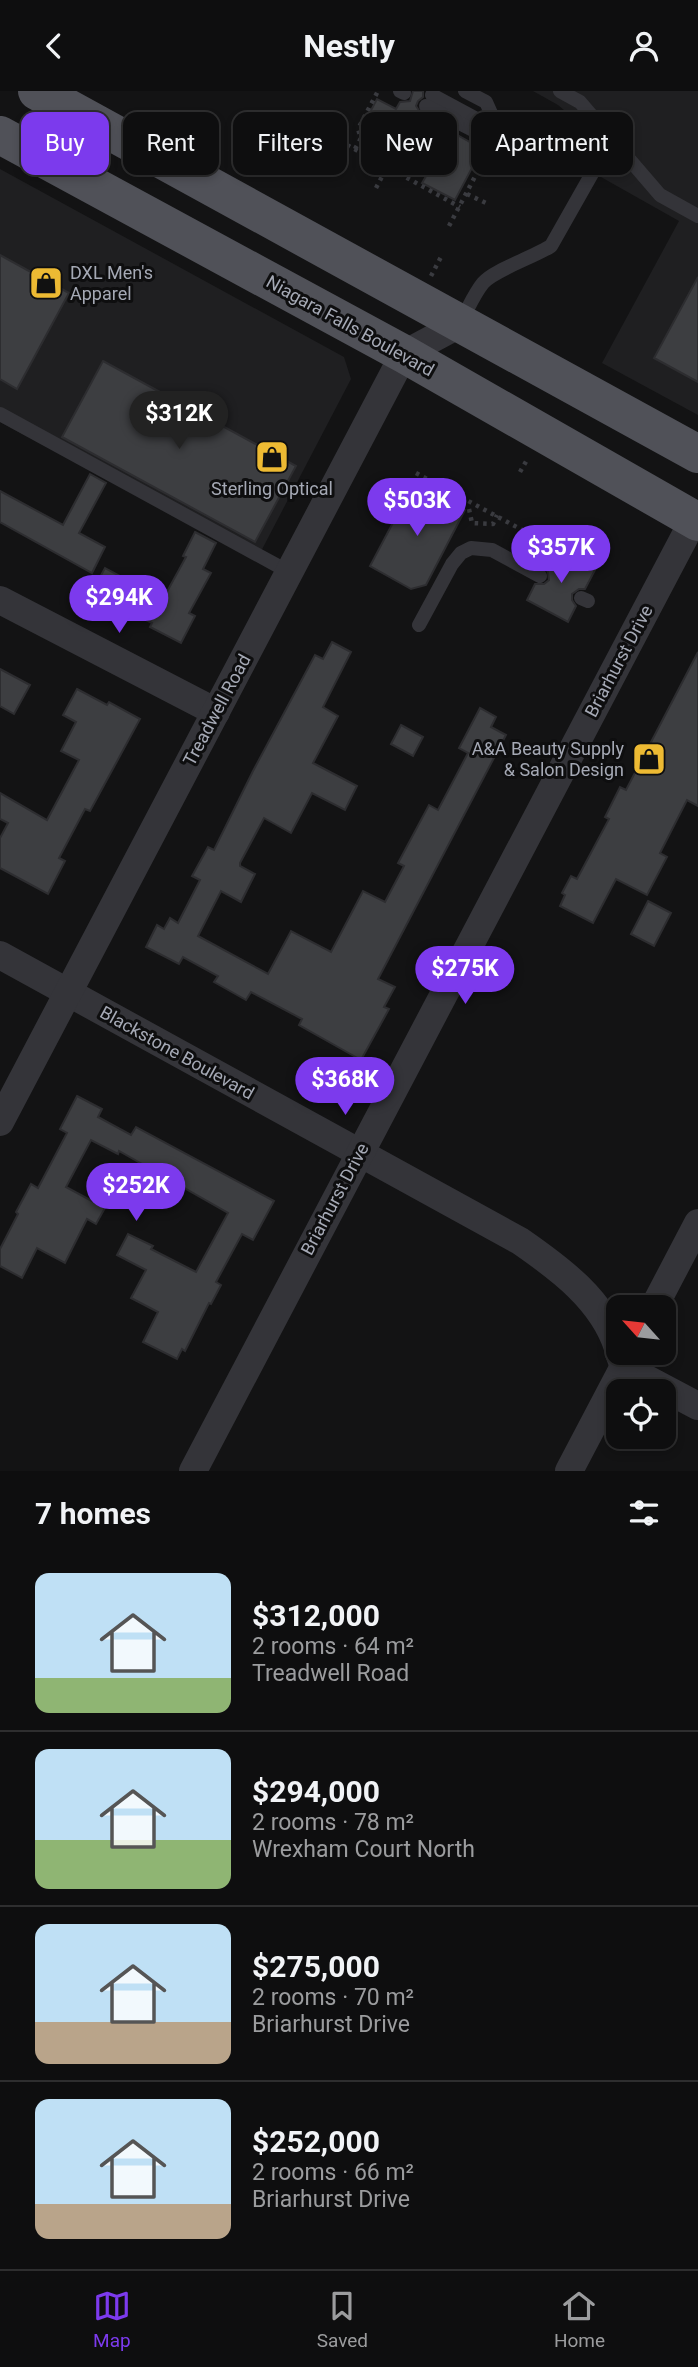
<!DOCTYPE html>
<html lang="en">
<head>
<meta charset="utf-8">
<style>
  :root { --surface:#0e0e0f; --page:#1c1c1d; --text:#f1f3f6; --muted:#9b9c9e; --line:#2e2e2f; --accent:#7c3aed }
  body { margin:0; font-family:Roboto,sans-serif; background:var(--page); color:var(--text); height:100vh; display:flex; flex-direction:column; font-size:26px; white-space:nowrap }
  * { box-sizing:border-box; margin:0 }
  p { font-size:23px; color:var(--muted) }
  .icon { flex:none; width:38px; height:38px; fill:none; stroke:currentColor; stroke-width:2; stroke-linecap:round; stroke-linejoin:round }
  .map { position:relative; height:1380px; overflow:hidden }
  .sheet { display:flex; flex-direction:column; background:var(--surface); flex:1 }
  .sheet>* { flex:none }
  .top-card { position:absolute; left:21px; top:21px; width:656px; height:63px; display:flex; gap:14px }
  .needle { width:46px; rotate:297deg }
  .fabs { position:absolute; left:606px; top:1204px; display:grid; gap:14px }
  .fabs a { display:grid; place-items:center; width:70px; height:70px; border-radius:14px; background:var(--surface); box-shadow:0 4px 10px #0003,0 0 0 2px var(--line); font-size:35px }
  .price { position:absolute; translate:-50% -60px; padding:0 16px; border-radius:24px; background:var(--accent); color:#fff; font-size:23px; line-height:46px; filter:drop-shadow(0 2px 4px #0008) }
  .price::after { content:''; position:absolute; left:50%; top:42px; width:21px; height:16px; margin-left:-10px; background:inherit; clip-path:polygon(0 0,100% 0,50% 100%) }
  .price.on { background:#222; color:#fff }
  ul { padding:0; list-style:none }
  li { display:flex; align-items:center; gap:21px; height:175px; padding:0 35px }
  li+li { border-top:2px solid var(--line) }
  li span { display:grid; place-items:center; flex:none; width:196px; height:140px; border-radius:14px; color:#555 }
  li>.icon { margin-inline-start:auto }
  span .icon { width:84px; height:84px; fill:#fffc; stroke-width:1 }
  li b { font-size:30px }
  h2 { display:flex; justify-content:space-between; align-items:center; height:84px; padding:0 35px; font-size:30px }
  .chip { padding:0 24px; border-radius:14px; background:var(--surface); box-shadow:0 4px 10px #0003,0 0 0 2px var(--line); font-size:24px; line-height:63px }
  .chip.on { background:var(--accent); color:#fff }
  header { display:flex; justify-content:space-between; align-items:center; height:91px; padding:0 35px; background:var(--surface); font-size:32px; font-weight:700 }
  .tab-bar { display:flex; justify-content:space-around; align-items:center; height:98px; border-top:2px solid var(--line); background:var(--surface); font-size:19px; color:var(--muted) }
  .tab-bar a { display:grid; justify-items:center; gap:4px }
  .tab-bar .on { color:var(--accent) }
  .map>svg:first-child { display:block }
  .built { fill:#1f1f21 }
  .building { fill:#3d3e41; stroke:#2d2d30; stroke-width:2 }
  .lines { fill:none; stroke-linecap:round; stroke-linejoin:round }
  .path { stroke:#3a3b40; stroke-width:4.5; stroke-dasharray:3.5 5; stroke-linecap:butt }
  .service { stroke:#343439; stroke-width:14 }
  .minor { stroke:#343439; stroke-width:28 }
  .primary { stroke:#505158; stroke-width:38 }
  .labels { text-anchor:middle; stroke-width:6; stroke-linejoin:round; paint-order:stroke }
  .poi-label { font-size:18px; fill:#a5a9b5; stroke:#0e0e0f; text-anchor:start }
  .street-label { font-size:18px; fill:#a5a9b5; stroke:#0e0e0f }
</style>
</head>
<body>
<header><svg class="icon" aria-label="back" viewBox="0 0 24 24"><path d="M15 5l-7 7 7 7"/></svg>Nestly<svg class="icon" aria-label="person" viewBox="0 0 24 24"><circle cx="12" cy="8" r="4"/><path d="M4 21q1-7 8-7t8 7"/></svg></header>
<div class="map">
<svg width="698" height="1380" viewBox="0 0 698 1380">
  <rect width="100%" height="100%" fill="#131314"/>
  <g class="built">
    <path d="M533,0H698V324L602,272L679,130L569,68L579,48L576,29L558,14Z"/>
    <path d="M0,78L344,266L351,288L257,468L0,331Z"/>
  </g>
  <g class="building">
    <path d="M413,0H423V6L418,10L416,15L422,24L395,77L366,61L376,44L362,36L377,8L396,18L400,11L410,10Z"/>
    <path d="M452,41L482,58L455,109L422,92Z"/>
    <path d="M0,164L69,202L17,298L0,288Z"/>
    <path d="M698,186V291L654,267Z"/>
    <path d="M103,270L296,375L255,451L62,346Z"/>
    <path d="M90,383L106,392L79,442L105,456L92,482L0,431V400L63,434Z"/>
    <path d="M414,392L465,419L426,494L411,498L370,475Z"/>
    <path d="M195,441L216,452L203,478L211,482L189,522L195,525L181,552L150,536L152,532L142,527L144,523L94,497L105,477L163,508L186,466L183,465Z"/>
    <path d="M554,458L595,479L585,498H579L572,503V509L576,515L568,531L527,509L535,493H544L549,489L548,481L544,476Z"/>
    <path d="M332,551L351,561L323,616L338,625L313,672L357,695L345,719L312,702L291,742L264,727L240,772V775L255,783L241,811L221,800L198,845L268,883L291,840L331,861L363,800L385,811L404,775L398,772L429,714L438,719L468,662L459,657L480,617L496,626L491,636L506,644L378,888L395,896L384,916L389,918L361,969L299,934L302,928L251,901L246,909L214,891L218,885L183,866L179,873L146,856L157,834L164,838L170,827L178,832L200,789L192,785L208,756L214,759L253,680L315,564L323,568Z"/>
    <path d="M698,561V715L687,709L660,762L667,766L647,804L616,788L593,832L560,815L565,804L562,802L571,785L577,788L609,728L605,726L620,696L626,699Z"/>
    <path d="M0,578L30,594L14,623L0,615Z"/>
    <path d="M77,598L107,614L109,611L140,628L90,720L85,718L59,767L65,770L48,803L0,777V747L8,732L0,728V702L47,729L79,669L61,660L76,631L63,624Z"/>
    <path d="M401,634L423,646L413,665L391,653Z"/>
    <path d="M648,810L671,822L654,855L631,843Z"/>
    <path d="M77,1005L102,1018L98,1026L131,1044L136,1036L274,1110L253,1149L242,1143L216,1191L221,1194L211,1213L209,1212L185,1260L182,1258L177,1268L143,1251L158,1221L131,1207L146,1179L117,1164L128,1143L153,1155L151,1158L196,1181L228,1122L119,1060L118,1063L91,1049L66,1096L105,1117L96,1133L87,1128L65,1172L37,1157L22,1187L0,1175V1158L18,1123L16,1121L31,1093L38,1097L67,1042L60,1038Z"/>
  </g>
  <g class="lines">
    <g class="path">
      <path d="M347,54L460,116"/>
      <path d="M355,58L361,47L358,38L378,0"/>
      <path d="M376,97L387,76"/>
      <path d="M467,103L488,113"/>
      <path d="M449,135L490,57"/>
      <path d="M431,185L442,164"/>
      <path d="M520,381L528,367"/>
      <path d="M416,382L595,478"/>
      <path d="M469,418L472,432L493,433L497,424"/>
    </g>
    <g class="service">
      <path d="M400,0L404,2"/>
      <path d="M465,0L486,11L499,40L534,60"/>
      <path d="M560,0L580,11L660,104L698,125"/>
      <path d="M432,4L495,38"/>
      <path d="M426,15L473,39L499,40"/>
      <path d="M461,230C468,218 474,203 483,192C494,179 534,166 551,155L611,49"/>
      <path d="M0,323L289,481"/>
      <path d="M581,507L588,510"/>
      <path d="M419,534L452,473L461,462L471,457L492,459L540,485"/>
    </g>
    <g class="minor">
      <path d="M0,509L216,621"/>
      <path d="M0,864L520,1150C559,1177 603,1209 618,1257"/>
      <path d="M0,1031L404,263L460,233"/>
      <path d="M654,1216L698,1132"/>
      <path d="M619,1262L624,1276L698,1315"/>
      <path d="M193,1380L694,428"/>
      <path d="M569,1380L631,1262"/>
    </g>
    <g class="primary">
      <path d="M37,0L698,363"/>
      <path d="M0,44L404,263L698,431"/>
    </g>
  </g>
  <defs>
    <symbol id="shop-square" viewBox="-11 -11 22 22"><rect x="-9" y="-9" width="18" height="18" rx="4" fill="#edba33" stroke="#0e0e0f"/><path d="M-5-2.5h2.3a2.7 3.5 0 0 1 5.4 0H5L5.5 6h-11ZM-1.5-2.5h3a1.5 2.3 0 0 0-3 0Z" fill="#111"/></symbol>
  </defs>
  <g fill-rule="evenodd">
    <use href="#shop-square" x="27" y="173" width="38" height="38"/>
    <use href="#shop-square" x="253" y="347" width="38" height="38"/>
    <use href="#shop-square" x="630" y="649" width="38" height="38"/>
  </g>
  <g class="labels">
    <g class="poi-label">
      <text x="70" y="188">DXL Men's<tspan x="70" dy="21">Apparel</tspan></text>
      <text x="272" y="404" text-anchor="middle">Sterling Optical</text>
      <text x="624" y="664" text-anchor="end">A&amp;A Beauty Supply<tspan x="624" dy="21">&amp; Salon Design</tspan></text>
    </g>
    <g class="street-label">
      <text transform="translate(350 235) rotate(29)" y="6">Niagara Falls Boulevard</text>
      <text transform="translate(619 570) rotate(-62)" y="6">Briarhurst Drive</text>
      <text transform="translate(217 619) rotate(-62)" y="6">Treadwell Road</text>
      <text transform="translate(177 962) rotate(29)" y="6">Blackstone Boulevard</text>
      <text transform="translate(335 1108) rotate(-62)" y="6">Briarhurst Drive</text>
    </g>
  </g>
</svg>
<div class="fabs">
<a><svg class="needle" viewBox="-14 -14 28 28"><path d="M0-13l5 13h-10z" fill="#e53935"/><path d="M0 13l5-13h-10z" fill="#9b9c9e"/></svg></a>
<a><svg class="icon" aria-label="locate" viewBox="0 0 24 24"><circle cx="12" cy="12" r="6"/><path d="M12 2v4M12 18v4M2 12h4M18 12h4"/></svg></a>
</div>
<b class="price on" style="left:179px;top:360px">$312K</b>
<b class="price" style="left:417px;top:447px">$503K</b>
<b class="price" style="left:561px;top:494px">$357K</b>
<b class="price" style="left:119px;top:544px">$294K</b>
<b class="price" style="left:465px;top:915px">$275K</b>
<b class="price" style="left:345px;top:1026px">$368K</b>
<b class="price" style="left:136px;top:1132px">$252K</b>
<div class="top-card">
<a class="chip on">Buy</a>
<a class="chip">Rent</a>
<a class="chip">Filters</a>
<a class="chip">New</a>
<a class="chip">Apartment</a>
</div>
</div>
<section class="sheet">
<h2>7 homes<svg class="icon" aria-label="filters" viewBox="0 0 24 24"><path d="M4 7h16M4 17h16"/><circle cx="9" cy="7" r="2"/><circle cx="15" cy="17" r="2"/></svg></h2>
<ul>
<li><span style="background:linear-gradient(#bfe0f5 75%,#8fb573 0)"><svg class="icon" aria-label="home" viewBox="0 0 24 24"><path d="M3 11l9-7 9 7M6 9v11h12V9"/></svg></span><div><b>$312,000</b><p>2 rooms · 64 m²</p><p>Treadwell Road</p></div></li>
<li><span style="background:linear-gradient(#bfe0f5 65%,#8fb573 0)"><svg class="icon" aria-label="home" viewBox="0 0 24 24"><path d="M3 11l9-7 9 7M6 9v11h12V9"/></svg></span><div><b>$294,000</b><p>2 rooms · 78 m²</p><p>Wrexham Court North</p></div></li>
<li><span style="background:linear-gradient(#bfe0f5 70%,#b9a48a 0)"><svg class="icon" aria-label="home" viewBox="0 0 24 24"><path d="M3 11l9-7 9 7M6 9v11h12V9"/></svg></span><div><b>$275,000</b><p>2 rooms · 70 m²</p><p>Briarhurst Drive</p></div></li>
<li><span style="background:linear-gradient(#bfe0f5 75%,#b9a48a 0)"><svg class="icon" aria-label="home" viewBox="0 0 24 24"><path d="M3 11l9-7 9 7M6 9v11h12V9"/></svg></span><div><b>$252,000</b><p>2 rooms · 66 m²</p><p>Briarhurst Drive</p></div></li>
</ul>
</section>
<nav class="tab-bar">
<a class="on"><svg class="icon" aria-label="map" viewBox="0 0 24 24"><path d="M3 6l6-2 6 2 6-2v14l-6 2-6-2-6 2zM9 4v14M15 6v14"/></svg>Map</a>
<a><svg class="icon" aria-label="saved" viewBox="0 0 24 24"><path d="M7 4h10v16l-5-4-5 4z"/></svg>Saved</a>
<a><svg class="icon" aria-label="home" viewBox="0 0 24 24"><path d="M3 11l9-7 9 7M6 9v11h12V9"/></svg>Home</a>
</nav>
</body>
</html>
